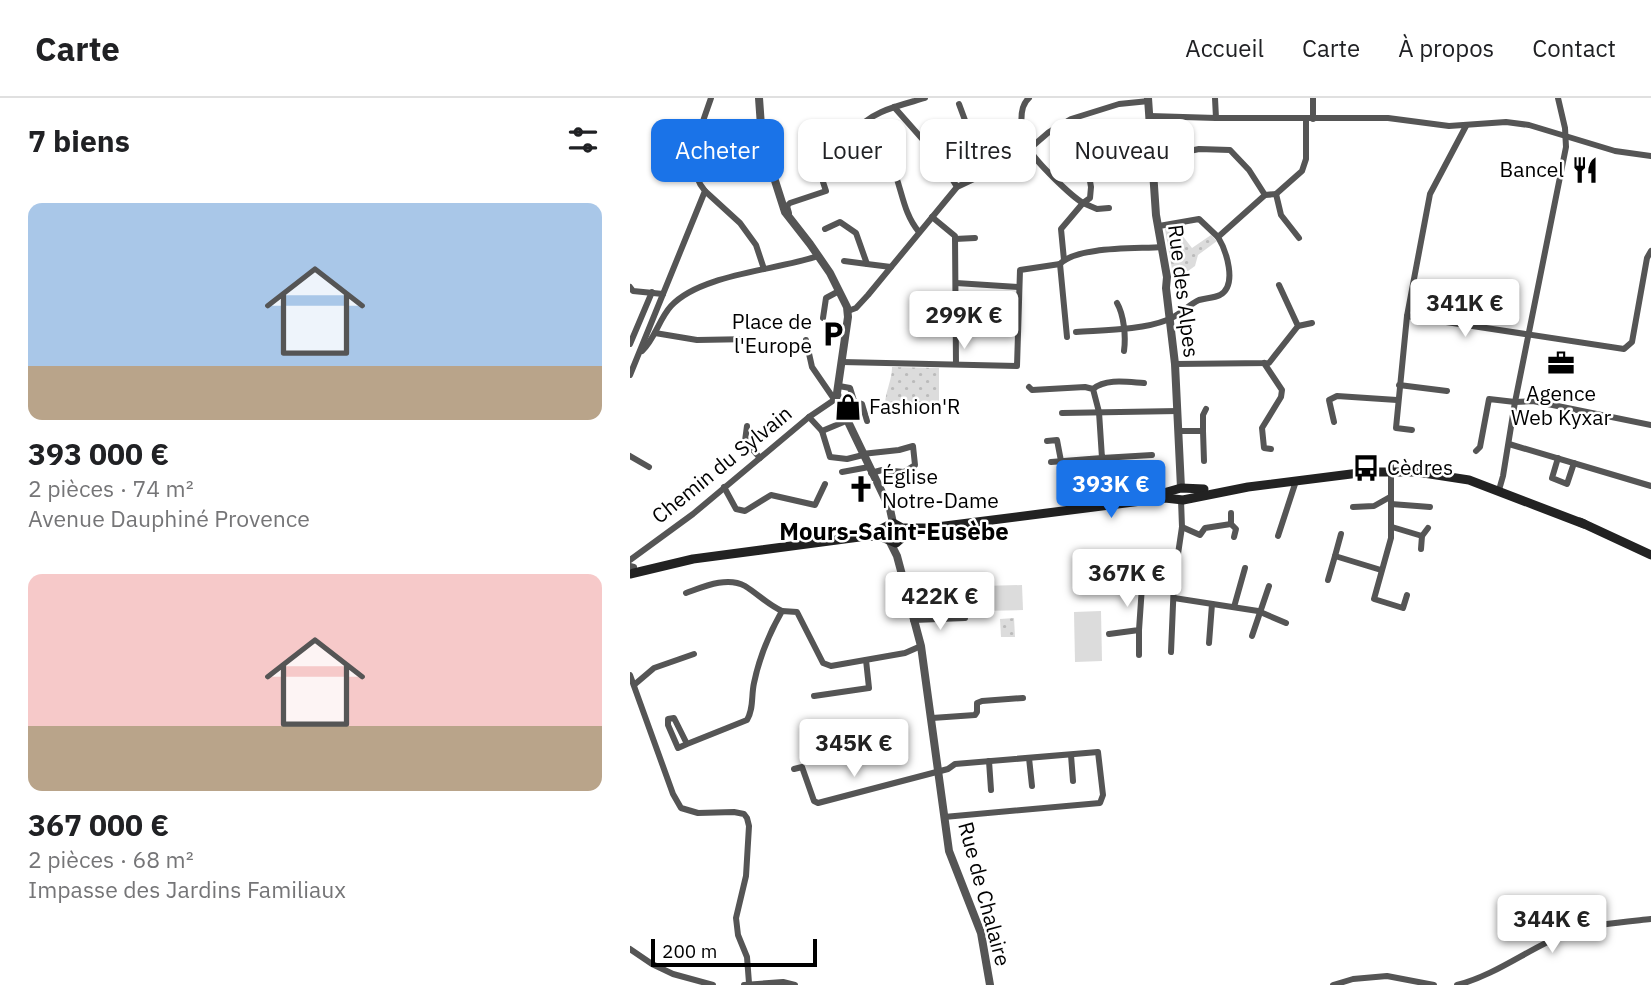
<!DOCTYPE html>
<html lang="fr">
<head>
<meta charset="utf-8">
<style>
  :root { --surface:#fff; --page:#f6f6f6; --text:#202124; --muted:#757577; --line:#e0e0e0; --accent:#1a73e8 }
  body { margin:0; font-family:"IBM Plex Sans",sans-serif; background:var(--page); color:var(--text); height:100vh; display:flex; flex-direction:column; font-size:26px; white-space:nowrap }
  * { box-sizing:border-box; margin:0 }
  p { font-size:23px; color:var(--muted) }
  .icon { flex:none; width:38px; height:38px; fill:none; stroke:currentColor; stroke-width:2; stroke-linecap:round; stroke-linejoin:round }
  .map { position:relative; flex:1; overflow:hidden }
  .side { display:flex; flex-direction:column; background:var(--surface); width:630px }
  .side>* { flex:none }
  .hud { position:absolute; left:21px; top:21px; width:665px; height:63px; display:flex; gap:14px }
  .scale { position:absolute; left:21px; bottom:18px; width:166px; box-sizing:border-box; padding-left:7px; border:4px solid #000; border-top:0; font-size:19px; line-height:24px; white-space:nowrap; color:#000; -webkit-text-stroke:5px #fff; paint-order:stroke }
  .price { position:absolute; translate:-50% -60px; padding:0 16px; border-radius:7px; background:#fff; color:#222; font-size:23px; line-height:46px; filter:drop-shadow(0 2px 4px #0008) }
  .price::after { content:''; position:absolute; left:50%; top:42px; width:21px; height:16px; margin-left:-10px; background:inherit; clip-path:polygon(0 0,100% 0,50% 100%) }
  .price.current { background:var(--accent); color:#fff }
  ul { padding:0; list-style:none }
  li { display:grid; align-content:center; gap:14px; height:371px; padding:0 28px }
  li span { display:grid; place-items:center; height:217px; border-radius:14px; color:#555 }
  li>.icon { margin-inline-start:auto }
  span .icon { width:126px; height:126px; fill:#fffc; stroke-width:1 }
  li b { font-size:30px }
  h2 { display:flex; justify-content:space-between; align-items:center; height:84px; padding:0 28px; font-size:30px }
  .pill { padding:0 24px; border-radius:14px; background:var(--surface); box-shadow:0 2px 5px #0004; font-size:24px; line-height:63px }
  .pill.current { background:var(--accent); color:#fff }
  header { display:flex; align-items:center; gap:42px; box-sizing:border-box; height:98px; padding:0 35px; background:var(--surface); border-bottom:2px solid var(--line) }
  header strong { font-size:33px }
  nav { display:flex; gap:38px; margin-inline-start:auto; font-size:24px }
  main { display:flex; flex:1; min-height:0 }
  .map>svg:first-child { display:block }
  .park { fill:url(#park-dots) }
  .garden { fill:#dcdcdc }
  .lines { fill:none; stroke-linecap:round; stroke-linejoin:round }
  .minor { stroke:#555; stroke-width:6 }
  .tertiary { stroke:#555; stroke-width:8 }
  .secondary { stroke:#222; stroke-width:9 }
  .labels { text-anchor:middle; stroke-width:5; stroke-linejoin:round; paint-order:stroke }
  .poi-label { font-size:21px; fill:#000; stroke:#fff; text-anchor:start }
  .street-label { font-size:21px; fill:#000; stroke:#fff }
  .quarter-label { font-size:24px; font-weight:bold; fill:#000; stroke:#fff }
</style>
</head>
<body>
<header>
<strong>Carte</strong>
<nav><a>Accueil</a><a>Carte</a><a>À propos</a><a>Contact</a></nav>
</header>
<main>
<section class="side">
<h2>7 biens<svg class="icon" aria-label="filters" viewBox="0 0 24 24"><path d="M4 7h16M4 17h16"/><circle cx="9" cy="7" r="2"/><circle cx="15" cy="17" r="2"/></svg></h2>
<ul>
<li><span style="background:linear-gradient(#a9c7e8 75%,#b9a48a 0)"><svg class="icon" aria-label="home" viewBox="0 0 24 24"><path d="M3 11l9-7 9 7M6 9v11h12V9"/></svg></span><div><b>393 000 €</b><p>2 pièces · 74 m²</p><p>Avenue Dauphiné Provence</p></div></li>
<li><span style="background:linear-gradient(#f6c9c9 70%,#b9a48a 0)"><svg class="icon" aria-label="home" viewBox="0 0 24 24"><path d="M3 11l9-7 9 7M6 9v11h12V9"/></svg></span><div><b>367 000 €</b><p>2 pièces · 68 m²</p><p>Impasse des Jardins Familiaux</p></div></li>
</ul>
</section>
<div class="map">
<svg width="1021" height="887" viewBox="0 0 1021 887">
  <defs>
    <pattern id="park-dots" width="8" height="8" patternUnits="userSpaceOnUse" patternTransform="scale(1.75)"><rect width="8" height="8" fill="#dcdcdc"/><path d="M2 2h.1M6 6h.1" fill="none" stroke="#bbb" stroke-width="1.8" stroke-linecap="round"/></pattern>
  </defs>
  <rect width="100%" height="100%" fill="#fff"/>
  <g class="park">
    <path d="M539,128H545L562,150L581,137L587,143L568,157L565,168L544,183L535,131Z"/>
    <path d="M262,269L309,270V304L256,315C252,299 262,285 262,269Z"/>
    <path d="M384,520L385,539H371L370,521Z"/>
  </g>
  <g class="garden">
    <path d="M392,487L393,512L353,513V488Z"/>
    <path d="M471,513L472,563L445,564L444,514Z"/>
  </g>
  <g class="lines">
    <g class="minor">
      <path d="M399,0C387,10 391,39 399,51C406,64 441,98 453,105L431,131L434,162"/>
      <path d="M585,0L586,20"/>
      <path d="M264,9L310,61L327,89"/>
      <path d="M520,18L586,20H758L819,28L876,24L899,27L985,53L1021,58"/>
      <path d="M683,21V0"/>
      <path d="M555,54L569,51L600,52L619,72L635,97"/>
      <path d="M456,60L461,89L460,100L453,105L467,111L479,110"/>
      <path d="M316,71L330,57L341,50L339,33L329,6"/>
      <path d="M75,93L110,125L126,147L134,171"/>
      <path d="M646,96L651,117L669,140"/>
      <path d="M159,115L157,108L160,105L196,93L193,84"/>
      <path d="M302,119L325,138L326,266"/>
      <path d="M529,128L569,121L588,139"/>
      <path d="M195,131L210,124L226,135L237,166L261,169"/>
      <path d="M289,134C272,114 272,88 261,66L237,60L226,34C239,13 272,7 295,0"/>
      <path d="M325,141L345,140"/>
      <path d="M214,163L237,166"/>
      <path d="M430,166L437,239"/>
      <path d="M326,185L389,189"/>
      <path d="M0,189L3,193L33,196"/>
      <path d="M487,205C494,217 496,239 494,253"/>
      <path d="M218,213L226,210L238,197L327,89L390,59L419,34L441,21L489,6L519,3"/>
      <path d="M777,218L994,251L1002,244L1017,160L1021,153"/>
      <path d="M193,220L196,200L209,193"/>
      <path d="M668,228L682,225"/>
      <path d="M446,234C474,232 512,232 537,222C549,218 558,207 569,202C576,200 584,200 590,197C608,187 596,152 588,139L635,97L646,96L672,73L676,61V21"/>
      <path d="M25,235L67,242L122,241"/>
      <path d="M176,242L182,269L204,301"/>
      <path d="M0,246L22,194"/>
      <path d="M12,253C25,241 29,221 41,208C70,176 148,172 188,158"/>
      <path d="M212,264L387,268L390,172L430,166C447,148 507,151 532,149"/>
      <path d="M634,265L652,292L651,299L632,330L634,350L641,351"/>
      <path d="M545,266L639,265L668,228L649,187"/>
      <path d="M0,277L75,93C53,68 72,27 81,0"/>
      <path d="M769,287L817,293"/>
      <path d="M209,288L220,290L224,303L232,306L237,323"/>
      <path d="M399,289L402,292L455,289L463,291L469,314L472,360L522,357"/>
      <path d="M463,291C476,280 498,284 514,285"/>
      <path d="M432,315L548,313"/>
      <path d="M179,319L192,333L216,323"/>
      <path d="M704,324L699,302L707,298L767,302"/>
      <path d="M117,328L115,343L130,360"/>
      <path d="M782,332L766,330L777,218L800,96L836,28"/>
      <path d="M192,333L200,359L217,361L233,357"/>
      <path d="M549,333H573V317L576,311"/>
      <path d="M573,333L574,363"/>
      <path d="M417,343L427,342L431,363"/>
      <path d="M879,346L1021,388"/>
      <path d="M846,353L850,349L859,301L885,304L903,303L1021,327"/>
      <path d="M232,356L269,352L283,348L285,367L274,374L252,372L241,375"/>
      <path d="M0,358L19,369"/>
      <path d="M928,360L922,380L937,386L944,365"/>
      <path d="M421,364L472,360"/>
      <path d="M761,368V440L744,501L773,510L777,497"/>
      <path d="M212,374L239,369"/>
      <path d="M94,389L106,411L115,413L141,397L185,407L195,386"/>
      <path d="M869,392L873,378L885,304L936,49L935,30L928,0"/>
      <path d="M761,406L800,409"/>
      <path d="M723,409L744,408L760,399"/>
      <path d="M601,415V426L606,431L604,439"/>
      <path d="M552,429L570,437L575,430L601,426"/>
      <path d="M762,429L792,438"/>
      <path d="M648,438L666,383"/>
      <path d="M791,451L792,438L798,430"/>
      <path d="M475,456L508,455L514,459L509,532L479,536"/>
      <path d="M705,458L711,436"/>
      <path d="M0,462L63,416L179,319L207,300"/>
      <path d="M0,468L4,469"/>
      <path d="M698,482L705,458L751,472"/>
      <path d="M469,485L544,483"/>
      <path d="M56,495C73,489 97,478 115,488C128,496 138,507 152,513"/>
      <path d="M544,500L628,513L656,525"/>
      <path d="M604,509L615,470"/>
      <path d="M283,522L335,520"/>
      <path d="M622,538L639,488"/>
      <path d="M579,545L582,506"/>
      <path d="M541,554L544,483L552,429L551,402"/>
      <path d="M509,557V532"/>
      <path d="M0,577L43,696L51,710L68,715L104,714L114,716L117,720L119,728L116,778L106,820L108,837L117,859L119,885"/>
      <path d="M4,587L24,570L64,556"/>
      <path d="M184,598L239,590L236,562"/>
      <path d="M302,620L345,617L347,614V605L352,603L393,600"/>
      <path d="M57,646L48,650L38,627V621L44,620L57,646L117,622C124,610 121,598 124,585C129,561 140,534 152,513L167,514L193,565L201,568L275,555L291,548"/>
      <path d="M441,657L443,683"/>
      <path d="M399,660L402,688"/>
      <path d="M359,663L361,692"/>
      <path d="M164,671L172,669L184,703L188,705L318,671L325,666L468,654L473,697L470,705L314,719"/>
      <path d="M0,851L22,866L43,876L83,887"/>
      <path d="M114,887L153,884L165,887"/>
      <path d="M703,887L723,881L757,878L804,887"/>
      <path d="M827,887C866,877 898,851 935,836C962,826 993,824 1021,821"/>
    </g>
    <g class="tertiary">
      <path d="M129,0L132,42L155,114L180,146L200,175L217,209L218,219L207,295L209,305L260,411L263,425"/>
      <path d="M518,0L526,117L537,179L536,190L545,266L551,390"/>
      <path d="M260,444L267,458L291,548L319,753L351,835L360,887"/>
    </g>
    <g class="secondary">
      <path d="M530,396L551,390L574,391"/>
      <path d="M950,424L1021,457"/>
      <path d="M237,438L263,425L272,430H299L535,400L553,402L618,389L737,374H787L839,382L954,426"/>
      <path d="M0,476L63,461L237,438L252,439L266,445L273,439L291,433"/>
    </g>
  </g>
  <defs>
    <symbol id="restaurant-bare" viewBox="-9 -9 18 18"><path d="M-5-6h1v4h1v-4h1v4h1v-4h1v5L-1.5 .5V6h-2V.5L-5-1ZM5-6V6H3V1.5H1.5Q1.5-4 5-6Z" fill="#000" stroke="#fff" stroke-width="2.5" paint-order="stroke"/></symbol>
    <symbol id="parking-bare" viewBox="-9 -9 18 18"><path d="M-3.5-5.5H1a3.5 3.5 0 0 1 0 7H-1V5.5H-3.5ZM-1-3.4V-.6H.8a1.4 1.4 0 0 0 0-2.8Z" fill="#000" stroke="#fff" stroke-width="2.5" paint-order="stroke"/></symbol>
    <symbol id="office-bare" viewBox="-9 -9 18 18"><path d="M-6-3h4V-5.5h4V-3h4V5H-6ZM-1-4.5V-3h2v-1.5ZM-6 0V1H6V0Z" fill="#000" stroke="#fff" stroke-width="2.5" paint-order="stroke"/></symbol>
    <symbol id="shop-bare" viewBox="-9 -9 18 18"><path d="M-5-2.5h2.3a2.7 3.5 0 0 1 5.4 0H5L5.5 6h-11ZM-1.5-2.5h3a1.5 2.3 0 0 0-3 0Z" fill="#000" stroke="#fff" stroke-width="2.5" paint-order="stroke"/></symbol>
    <symbol id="bus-bare" viewBox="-9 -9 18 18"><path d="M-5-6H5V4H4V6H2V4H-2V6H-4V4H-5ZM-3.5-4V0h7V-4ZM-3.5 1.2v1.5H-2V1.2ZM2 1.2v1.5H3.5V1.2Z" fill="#000" stroke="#fff" stroke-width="2.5" paint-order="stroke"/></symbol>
    <symbol id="church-bare" viewBox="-9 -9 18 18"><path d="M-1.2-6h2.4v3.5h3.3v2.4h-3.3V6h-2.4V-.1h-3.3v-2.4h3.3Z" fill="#000" stroke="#fff" stroke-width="2.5" paint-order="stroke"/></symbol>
  </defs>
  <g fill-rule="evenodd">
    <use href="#restaurant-bare" x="936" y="53" width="38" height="38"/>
    <use href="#parking-bare" x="184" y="217" width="38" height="38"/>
    <use href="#office-bare" x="912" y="246" width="38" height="38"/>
    <use href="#shop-bare" x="199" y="290" width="38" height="38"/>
    <use href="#bus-bare" x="717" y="351" width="38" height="38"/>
    <use href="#church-bare" x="212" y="372" width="38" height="38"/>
  </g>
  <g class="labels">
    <g class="poi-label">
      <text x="934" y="79" text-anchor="end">Bancel</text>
      <text x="182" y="231" text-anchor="end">Place de<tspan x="182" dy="24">l'Europe</tspan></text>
      <text x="931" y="303" text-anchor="middle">Agence<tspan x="931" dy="24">Web Kyxar</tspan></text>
      <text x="239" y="316">Fashion'R</text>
      <text x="757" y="377">Cèdres</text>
      <text x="252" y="386">Église<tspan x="252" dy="24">Notre-Dame</tspan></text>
    </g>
    <g class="street-label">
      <text transform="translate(553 193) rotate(83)" y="7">Rue des Alpes</text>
      <text transform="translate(92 367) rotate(-39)" y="7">Chemin du Sylvain</text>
      <text transform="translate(354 796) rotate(75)" y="7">Rue de Chalaire</text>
    </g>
    <g class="quarter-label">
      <text x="264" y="442">Mours-Saint-Eusèbe</text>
    </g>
  </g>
</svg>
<div class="scale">200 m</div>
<b class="price" style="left:835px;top:241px">341K €</b>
<b class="price" style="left:334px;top:253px">299K €</b>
<b class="price current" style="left:481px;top:422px">393K €</b>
<b class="price" style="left:497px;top:511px">367K €</b>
<b class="price" style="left:310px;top:534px">422K €</b>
<b class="price" style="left:224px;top:681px">345K €</b>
<b class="price" style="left:922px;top:857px">344K €</b>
<div class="hud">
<a class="pill current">Acheter</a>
<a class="pill">Louer</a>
<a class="pill">Filtres</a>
<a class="pill">Nouveau</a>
</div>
</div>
</main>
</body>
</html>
